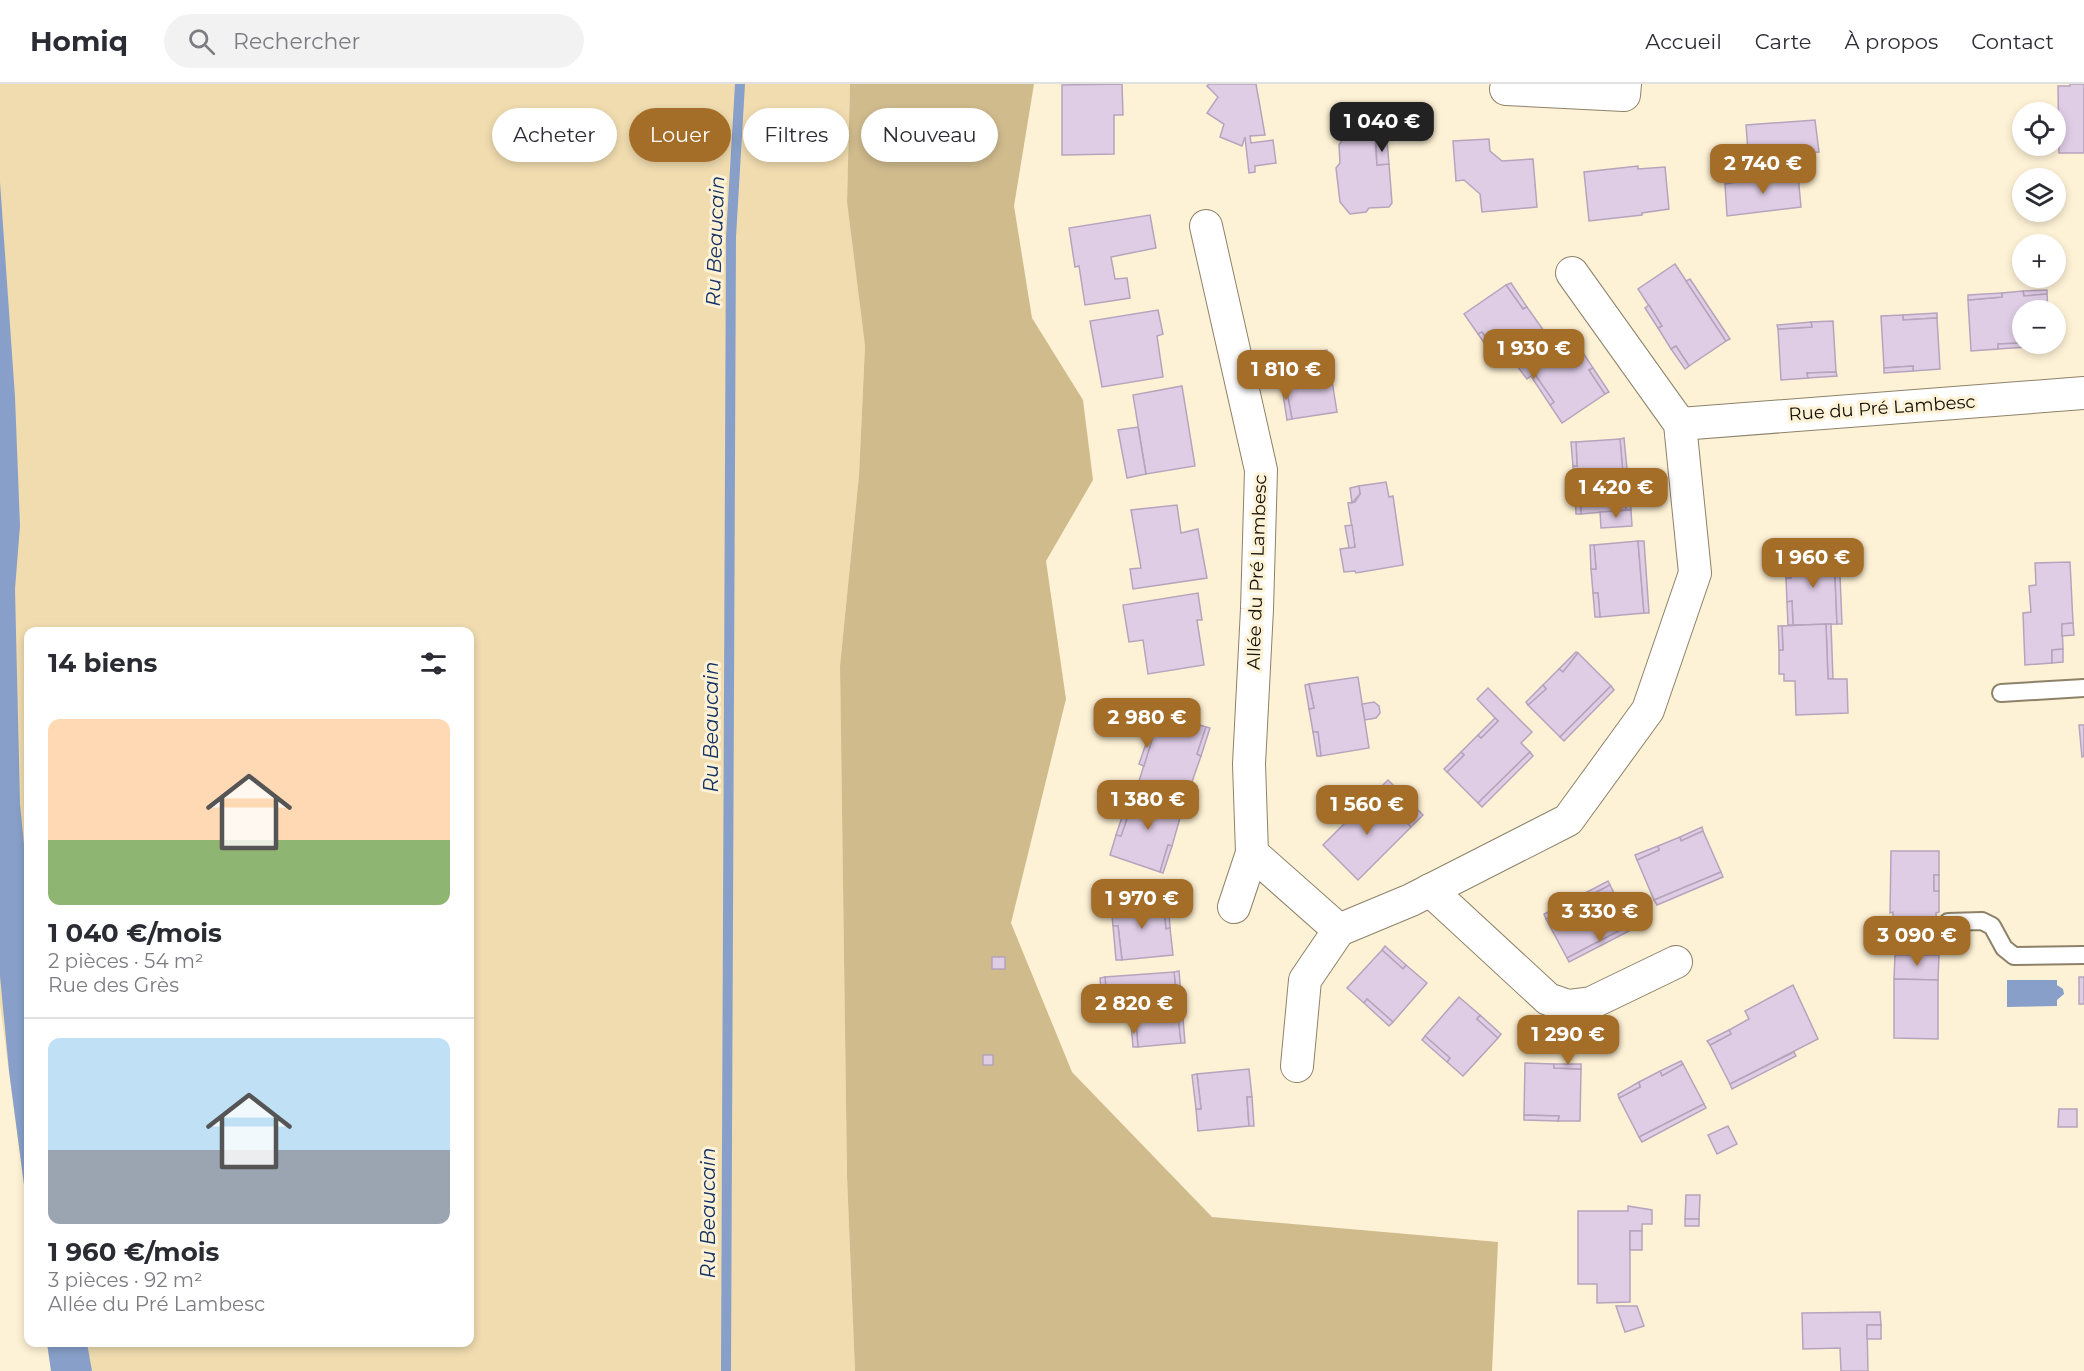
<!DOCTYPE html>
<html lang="fr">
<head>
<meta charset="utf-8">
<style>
  :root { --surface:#fff; --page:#f2f2f3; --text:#2b2b33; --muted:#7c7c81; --line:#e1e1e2; --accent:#a46d28 }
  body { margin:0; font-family:Montserrat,sans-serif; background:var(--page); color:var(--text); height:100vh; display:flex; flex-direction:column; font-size:22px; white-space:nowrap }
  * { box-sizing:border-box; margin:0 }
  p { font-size:20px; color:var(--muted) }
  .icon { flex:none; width:33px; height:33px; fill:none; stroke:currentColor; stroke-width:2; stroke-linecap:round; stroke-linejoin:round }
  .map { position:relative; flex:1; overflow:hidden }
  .drawer { position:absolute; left:24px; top:543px; width:450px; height:720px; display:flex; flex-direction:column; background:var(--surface); border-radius:12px; box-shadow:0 3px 9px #0003 }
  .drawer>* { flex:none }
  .top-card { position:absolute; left:492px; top:24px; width:570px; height:54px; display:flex; gap:12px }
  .buttons { position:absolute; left:2012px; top:18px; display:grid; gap:12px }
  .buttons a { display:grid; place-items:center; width:54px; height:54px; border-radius:50%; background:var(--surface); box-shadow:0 3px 9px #0003; font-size:30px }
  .price { position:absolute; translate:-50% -51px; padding:0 14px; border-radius:12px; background:var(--accent); color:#fff; font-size:20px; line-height:39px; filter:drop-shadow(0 2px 3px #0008) }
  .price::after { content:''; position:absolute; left:50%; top:36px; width:18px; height:14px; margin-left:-9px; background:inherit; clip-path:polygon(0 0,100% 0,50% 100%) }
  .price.selected { background:#222; color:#fff }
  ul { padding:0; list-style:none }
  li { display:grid; align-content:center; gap:12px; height:318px; padding:0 24px }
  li+li { border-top:2px solid var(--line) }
  li span { display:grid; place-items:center; height:186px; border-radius:12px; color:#555 }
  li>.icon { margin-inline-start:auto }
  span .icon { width:108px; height:108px; fill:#fffc; stroke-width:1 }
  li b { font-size:26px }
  h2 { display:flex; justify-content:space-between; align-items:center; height:72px; padding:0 24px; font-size:26px }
  .pill { padding:0 21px; border-radius:27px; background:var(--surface); box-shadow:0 3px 9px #0003; font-size:21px; line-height:54px }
  .pill.selected { background:var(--accent); color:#fff }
  header { display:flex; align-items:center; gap:36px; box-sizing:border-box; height:84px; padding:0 30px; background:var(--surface); border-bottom:2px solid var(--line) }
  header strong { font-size:28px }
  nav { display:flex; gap:33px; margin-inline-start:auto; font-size:21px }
  .search { width:420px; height:54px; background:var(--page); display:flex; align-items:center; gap:15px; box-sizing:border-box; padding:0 21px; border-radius:33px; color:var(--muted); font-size:22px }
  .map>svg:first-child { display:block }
  .green { fill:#f0dcaf }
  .forest { fill:#d0bb8d }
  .water { fill:#88a0c9 }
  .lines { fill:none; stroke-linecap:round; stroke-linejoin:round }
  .stream { stroke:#88a0c9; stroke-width:10 }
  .building { fill:#dfcde6; stroke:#b5a4bc; stroke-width:1.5 }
  .lane-casing { stroke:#8d8269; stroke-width:20 }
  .street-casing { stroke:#8d8269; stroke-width:34 }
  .lane { stroke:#fff; stroke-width:16 }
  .street { stroke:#fff; stroke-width:32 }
  .labels { text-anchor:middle; stroke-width:6; stroke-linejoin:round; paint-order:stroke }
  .street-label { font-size:18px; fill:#130f06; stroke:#fef2d6 }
  .water-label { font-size:20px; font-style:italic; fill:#143164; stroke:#fef2d6 }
</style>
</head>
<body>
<header>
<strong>Homiq</strong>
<div class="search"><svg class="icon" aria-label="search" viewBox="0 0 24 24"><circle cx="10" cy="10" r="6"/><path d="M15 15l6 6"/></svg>Rechercher</div>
<nav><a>Accueil</a><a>Carte</a><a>À propos</a><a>Contact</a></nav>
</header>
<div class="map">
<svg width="2084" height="1287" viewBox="0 0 2084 1287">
  <rect width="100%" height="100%" fill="#fef2d6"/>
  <path class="green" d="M0,0H850L847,118L865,262L859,391L840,582L847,1093L855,1287H51L47,1259L470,1258V548H28V1131L0,920Z"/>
  <path class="forest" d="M850,0H1034L1014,122L1032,234L1083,316L1093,396L1046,477L1066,615L1011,839L1072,988L1212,1133L1498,1158L1492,1287H855L847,1093L840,582L859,391L865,262L847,118Z"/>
  <g class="water">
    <path d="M0,98L15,313L20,442L15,505L20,720L28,801V1131L9,987L0,892Z"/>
    <path d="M2007,896H2057V901L2063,905L2064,910L2057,916V922L2007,923Z"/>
    <path d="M47,1259H87L92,1287H51Z"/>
  </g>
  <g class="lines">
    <path class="stream" d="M726,1287L731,153L740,0"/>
  </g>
  <g class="building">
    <path d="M1122,0L1123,31H1114V70L1062,71V1Z"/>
    <path d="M1209,0H1256L1265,51L1250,52L1251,59L1273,56L1276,79L1255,82V88L1249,89L1245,53L1242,62L1220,53L1224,40L1207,29L1218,13L1207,2Z"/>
    <path d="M2070,0H2084V69H2059L2058,2H2070Z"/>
    <path d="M1815,36L1819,68L1797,69L1798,91L1750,93L1746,41Z"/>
    <path d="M1375,54L1377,81L1389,80L1392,119L1389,123L1369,124L1366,128L1350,130L1340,118L1336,84L1340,79L1339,61L1342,56Z"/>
    <path d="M1489,55L1490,67L1502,77L1533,75L1537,123L1482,128L1480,110L1464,96L1456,97L1453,57Z"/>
    <path d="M1387,57L1389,80L1377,81L1376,58Z"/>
    <path d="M1638,82V85L1665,83L1669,125L1642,129V131L1589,137L1584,88Z"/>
    <path d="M1798,91L1801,123L1727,132L1725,100L1750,96V93Z"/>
    <path d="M1150,131L1156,164L1111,173L1115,195L1127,194L1130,214L1085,221L1079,182L1075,183L1069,144Z"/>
    <path d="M1675,180L1726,257L1689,282L1676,262L1671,265L1658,244L1662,242L1638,205Z"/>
    <path d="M1690,195L1730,255L1726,257L1686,197Z"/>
    <path d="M1511,199L1527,223L1523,225L1506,201Z"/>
    <path d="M1506,201L1523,225L1527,223L1544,247L1501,276L1482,248L1478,250L1464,230Z"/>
    <path d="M2047,206V210L2024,212L2023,207Z"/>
    <path d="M2023,207L2024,212L2047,210L2048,226H2022V259L1998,260V265L1971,267L1968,216L2002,213V209Z"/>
    <path d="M2002,209V213L1968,216V211Z"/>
    <path d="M1649,221L1662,242L1658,244L1645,224Z"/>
    <path d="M1158,226L1163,250L1157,252L1163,293L1102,303L1090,237Z"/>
    <path d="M1937,229V234L1903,236V231Z"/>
    <path d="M1903,231V236L1937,234L1940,285L1913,287V282L1884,284L1881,232Z"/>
    <path d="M1833,237L1836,288L1807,289L1808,294L1781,296L1778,245L1812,243L1811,238Z"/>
    <path d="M1811,238L1812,243L1778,245L1777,241Z"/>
    <path d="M1482,248L1501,276L1498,279L1478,250Z"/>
    <path d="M1566,249L1576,262L1578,261L1593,284L1589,286L1605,310L1562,339L1550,321L1554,318L1525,276Z"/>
    <path d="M2022,259L2027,260V263L1998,265V260Z"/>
    <path d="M1676,262L1689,282L1685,285L1671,265Z"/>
    <path d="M1327,266L1337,328L1292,335L1285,297H1281L1278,274Z"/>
    <path d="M1525,276L1554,318L1550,321L1531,292L1527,295L1517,282Z"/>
    <path d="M1913,282V287L1884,289V284Z"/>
    <path d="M1593,284L1609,308L1605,310L1589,286Z"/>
    <path d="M1836,288L1837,292L1808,294L1807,289Z"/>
    <path d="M1281,297H1285L1292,335L1287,336Z"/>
    <path d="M1182,302L1195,382L1146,390L1133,311Z"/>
    <path d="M1138,343L1146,390L1127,394L1118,346Z"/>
    <path d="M1624,354L1631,426H1626L1620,355Z"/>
    <path d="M1620,355L1626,426L1581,430L1580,406H1575L1573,382H1577L1576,358Z"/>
    <path d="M1571,358H1576L1577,382H1573Z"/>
    <path d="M1386,398L1389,413L1393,412L1403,481L1356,489L1355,487L1344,488L1340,465L1355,463L1348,419L1355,418L1360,410L1359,402Z"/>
    <path d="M1359,402L1360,410L1352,419L1350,404Z"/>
    <path d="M1575,406H1580L1581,430H1576Z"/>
    <path d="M1177,421L1181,449L1198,445L1207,494L1133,505L1130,485L1141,484L1131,426Z"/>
    <path d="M1631,426L1632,442L1601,444L1600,428Z"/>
    <path d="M1352,441L1355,463L1349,464L1345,442Z"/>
    <path d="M1638,457L1644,529L1600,533L1598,509H1593L1591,485H1596L1594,461Z"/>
    <path d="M1638,457H1644L1649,529H1644Z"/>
    <path d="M1590,461H1594L1596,485H1591Z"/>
    <path d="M1834,468L1837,540L1793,541L1792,517L1787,518L1786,494H1791L1790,470Z"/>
    <path d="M1834,468H1839L1842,540H1837Z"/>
    <path d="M1786,469L1790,470L1791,494H1786Z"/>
    <path d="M2070,478L2073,539L2062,540L2063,565L2052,566V579L2025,581L2023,529L2031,528L2029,502L2036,501L2035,479Z"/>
    <path d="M1198,509L1202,536H1197L1204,581L1148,590L1143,556L1129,558L1123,521Z"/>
    <path d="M1593,509H1598L1600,533H1595Z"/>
    <path d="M1792,517L1793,541H1788L1787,518Z"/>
    <path d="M2073,539L2074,551L2062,552V540Z"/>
    <path d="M1826,540H1831L1833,595H1828Z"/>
    <path d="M1826,540L1828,595H1847L1848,629L1796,631L1795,597H1784V590H1779V566H1783L1782,542Z"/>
    <path d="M1778,542H1782L1783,566H1779Z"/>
    <path d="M2063,565V578L2052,579V566Z"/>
    <path d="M1576,568L1578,569L1563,588L1559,585Z"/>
    <path d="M1578,569L1611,602L1560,653L1528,621L1546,605L1543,601L1559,585L1563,588Z"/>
    <path d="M1358,593L1369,664L1321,672L1318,648H1313L1309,625L1314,624L1309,600Z"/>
    <path d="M1309,600L1314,624L1309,625L1305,601Z"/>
    <path d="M1543,601L1546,605L1528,621L1526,618Z"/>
    <path d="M1611,602L1614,606L1564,657L1560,653Z"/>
    <path d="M1488,604L1532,648L1521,659L1530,668L1478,719L1447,688L1464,671L1461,668L1478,651L1481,654L1498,637L1477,615Z"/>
    <path d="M1374,618L1379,622L1380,629L1376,634L1365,636L1362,620Z"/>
    <path d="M1156,627L1206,643L1197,670L1201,672L1187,712L1139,697L1154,649L1150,648Z"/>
    <path d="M1495,634L1498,637L1481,654L1478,651Z"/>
    <path d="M2079,641H2084V672L2082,673Z"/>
    <path d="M1206,643L1210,644L1201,672L1197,670Z"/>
    <path d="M1150,648L1154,649L1144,682L1139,680Z"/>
    <path d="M1313,648H1318L1321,672H1317Z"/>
    <path d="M1461,668L1464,671L1447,688L1444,685Z"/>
    <path d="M1530,668L1533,672L1482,723L1478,719Z"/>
    <path d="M1388,696L1423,731L1411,743L1376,708Z"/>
    <path d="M1137,705L1184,720L1172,762L1168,761L1160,788L1110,771L1116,751L1121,752Z"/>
    <path d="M1376,708L1411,743L1358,796L1323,761Z"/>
    <path d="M1127,718L1132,720L1121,752L1116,751Z"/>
    <path d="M1702,743L1703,747L1681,757L1680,753Z"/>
    <path d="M1703,747L1721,788L1654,816L1637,776L1659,766L1658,762L1680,753L1681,757Z"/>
    <path d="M1168,761L1172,762L1163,789L1160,788Z"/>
    <path d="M1658,762L1659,766L1637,776L1635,771Z"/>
    <path d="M1891,767H1939V791H1934V807H1939V828L1936,829L1937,847H1893V828L1890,829Z"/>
    <path d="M1721,788L1723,793L1657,821L1654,816Z"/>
    <rect x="1934" y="791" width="5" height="16"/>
    <path d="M1608,797L1610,801L1589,812L1587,808Z"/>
    <path d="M1610,801L1630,841L1567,874L1546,835L1568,824L1565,819L1587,808L1589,812Z"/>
    <path d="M1168,815L1170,844L1166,845L1163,816Z"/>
    <path d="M1163,816L1166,845L1170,844L1173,871L1122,876L1118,842H1113L1111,821Z"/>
    <path d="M1565,819L1568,824L1546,835L1544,830Z"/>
    <path d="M1630,841L1633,845L1569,878L1567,874Z"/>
    <path d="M1113,842H1118L1122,876H1116Z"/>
    <path d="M1385,862L1406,881L1403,885L1382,866Z"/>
    <path d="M1382,866L1403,885L1406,881L1427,899L1393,938L1367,915L1364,919L1347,904Z"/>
    <path d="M1895,871H1939L1938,896L1894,895Z"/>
    <rect x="992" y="873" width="13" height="12"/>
    <path d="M1179,887L1182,922H1177L1174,888Z"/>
    <path d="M1174,888L1181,959L1138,963L1134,915L1107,917L1105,893Z"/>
    <path d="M1105,893L1107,917L1102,918L1100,894Z"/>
    <rect x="2079" y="893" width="5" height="27"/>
    <path d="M1894,895L1938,896V955L1894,954Z"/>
    <path d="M1793,901L1818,955L1730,1000L1710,961L1731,950L1729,946L1749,935L1745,927Z"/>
    <path d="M1459,913L1480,931L1477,935L1498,954L1463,992L1447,978L1450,974L1425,952Z"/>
    <path d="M1367,915L1393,938L1389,942L1364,919Z"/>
    <path d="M1177,922H1182L1185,959H1181Z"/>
    <path d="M1480,931L1501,950L1498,954L1477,935Z"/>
    <path d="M1131,939H1136L1138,963H1133Z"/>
    <path d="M1729,946L1731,950L1710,961L1707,957Z"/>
    <path d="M1425,952L1450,974L1447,978L1422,956Z"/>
    <path d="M1794,968L1796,972L1732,1005L1730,1000Z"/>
    <rect x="983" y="971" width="10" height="10"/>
    <path d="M1681,977L1683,980L1662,992L1660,987Z"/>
    <path d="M1525,979L1554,980V984L1581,985L1580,1037H1558L1559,1032L1524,1031Z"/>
    <path d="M1554,980H1581V985L1554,984Z"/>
    <path d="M1683,980L1704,1020L1639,1053L1619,1014L1640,1003L1639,998L1660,987L1662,992Z"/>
    <path d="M1249,985L1252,1013H1247L1249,1042L1198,1047L1196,1025H1201L1197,990Z"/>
    <path d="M1197,990L1201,1025H1196L1192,991Z"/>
    <path d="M1639,998L1640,1003L1619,1014L1618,1010Z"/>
    <path d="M1247,1013H1252L1254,1042H1249Z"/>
    <path d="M1704,1020L1706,1024L1642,1058L1639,1053Z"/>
    <path d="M2059,1025H2077V1043H2058Z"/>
    <path d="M1524,1031L1559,1032L1558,1037L1524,1036Z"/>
    <path d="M1728,1042L1737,1060L1717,1070L1708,1051Z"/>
    <path d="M1686,1111H1700L1699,1135H1685Z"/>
    <path d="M1628,1122L1652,1126V1140H1642V1147H1630V1218L1597,1219V1200H1578V1127H1628Z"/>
    <rect x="1685" y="1135" width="14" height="7"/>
    <rect x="1630" y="1147" width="12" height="19"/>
    <path d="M1616,1222H1637L1644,1242L1625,1248Z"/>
    <path d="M1880,1228L1881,1241H1867L1868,1287H1841L1840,1264L1803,1265L1802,1229Z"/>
    <rect x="1867" y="1241" width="14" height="14"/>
  </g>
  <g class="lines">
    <defs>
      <g id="lane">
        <path d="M2001,609L2084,604"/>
        <path d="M1948,838L1982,837L1992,842L2004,864L2014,872L2084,871"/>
      </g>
      <g id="street">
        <path d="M1506,5L1624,11L1625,0"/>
        <path d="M1206,142L1261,386L1257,525L1249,680L1252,769L1339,846L1411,816L1568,736L1648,626L1695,489L1680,340L1572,189"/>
        <path d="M1680,340L2084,309"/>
        <path d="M1430,806L1548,915L1568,922L1591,919L1676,878"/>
        <path d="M1234,823L1252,769"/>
        <path d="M1297,982L1305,896L1339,846"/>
      </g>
    </defs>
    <use href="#lane" class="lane-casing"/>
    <use href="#street" class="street-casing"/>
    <use href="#lane" class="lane"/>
    <use href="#street" class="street"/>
  </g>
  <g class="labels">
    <g class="street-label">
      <text transform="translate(1882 324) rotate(-4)" y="6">Rue du Pré Lambesc</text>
      <text transform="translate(1257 488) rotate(-88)" y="6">Allée du Pré Lambesc</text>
    </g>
    <g class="water-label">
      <text transform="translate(715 157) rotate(-88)" y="7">Ru Beaucain</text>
      <text transform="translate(711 643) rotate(-90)" y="7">Ru Beaucain</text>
      <text transform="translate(708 1129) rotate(-90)" y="7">Ru Beaucain</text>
    </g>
  </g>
</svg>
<div class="buttons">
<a><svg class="icon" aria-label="locate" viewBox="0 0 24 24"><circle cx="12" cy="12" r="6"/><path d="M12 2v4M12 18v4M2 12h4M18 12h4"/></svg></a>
<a><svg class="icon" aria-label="layers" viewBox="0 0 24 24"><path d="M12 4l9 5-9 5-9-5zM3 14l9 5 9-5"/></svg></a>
<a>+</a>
<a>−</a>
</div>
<b class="price selected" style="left:1382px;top:69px">1 040 €</b>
<b class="price" style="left:1763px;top:111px">2 740 €</b>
<b class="price" style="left:1534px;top:296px">1 930 €</b>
<b class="price" style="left:1286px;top:317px">1 810 €</b>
<b class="price" style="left:1616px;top:435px">1 420 €</b>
<b class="price" style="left:1813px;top:505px">1 960 €</b>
<b class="price" style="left:1147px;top:665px">2 980 €</b>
<b class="price" style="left:1148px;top:747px">1 380 €</b>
<b class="price" style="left:1367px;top:752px">1 560 €</b>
<b class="price" style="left:1142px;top:846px">1 970 €</b>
<b class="price" style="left:1600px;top:859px">3 330 €</b>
<b class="price" style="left:1917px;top:883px">3 090 €</b>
<b class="price" style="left:1134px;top:951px">2 820 €</b>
<b class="price" style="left:1568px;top:982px">1 290 €</b>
<div class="top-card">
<a class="pill">Acheter</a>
<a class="pill selected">Louer</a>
<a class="pill">Filtres</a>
<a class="pill">Nouveau</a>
</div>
<section class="drawer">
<h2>14 biens<svg class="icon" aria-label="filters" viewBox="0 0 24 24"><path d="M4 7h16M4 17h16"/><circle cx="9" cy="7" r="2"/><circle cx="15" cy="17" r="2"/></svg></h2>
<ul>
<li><span style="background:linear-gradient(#ffd9b3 65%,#8fb573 0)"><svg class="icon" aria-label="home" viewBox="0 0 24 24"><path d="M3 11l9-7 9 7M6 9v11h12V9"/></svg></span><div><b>1 040 €/mois</b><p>2 pièces · 54 m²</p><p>Rue des Grès</p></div></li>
<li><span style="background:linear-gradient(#bfe0f5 60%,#9aa5b1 0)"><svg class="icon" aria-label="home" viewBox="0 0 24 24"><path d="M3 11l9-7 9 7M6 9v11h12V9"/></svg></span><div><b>1 960 €/mois</b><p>3 pièces · 92 m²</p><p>Allée du Pré Lambesc</p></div></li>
</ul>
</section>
</div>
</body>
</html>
